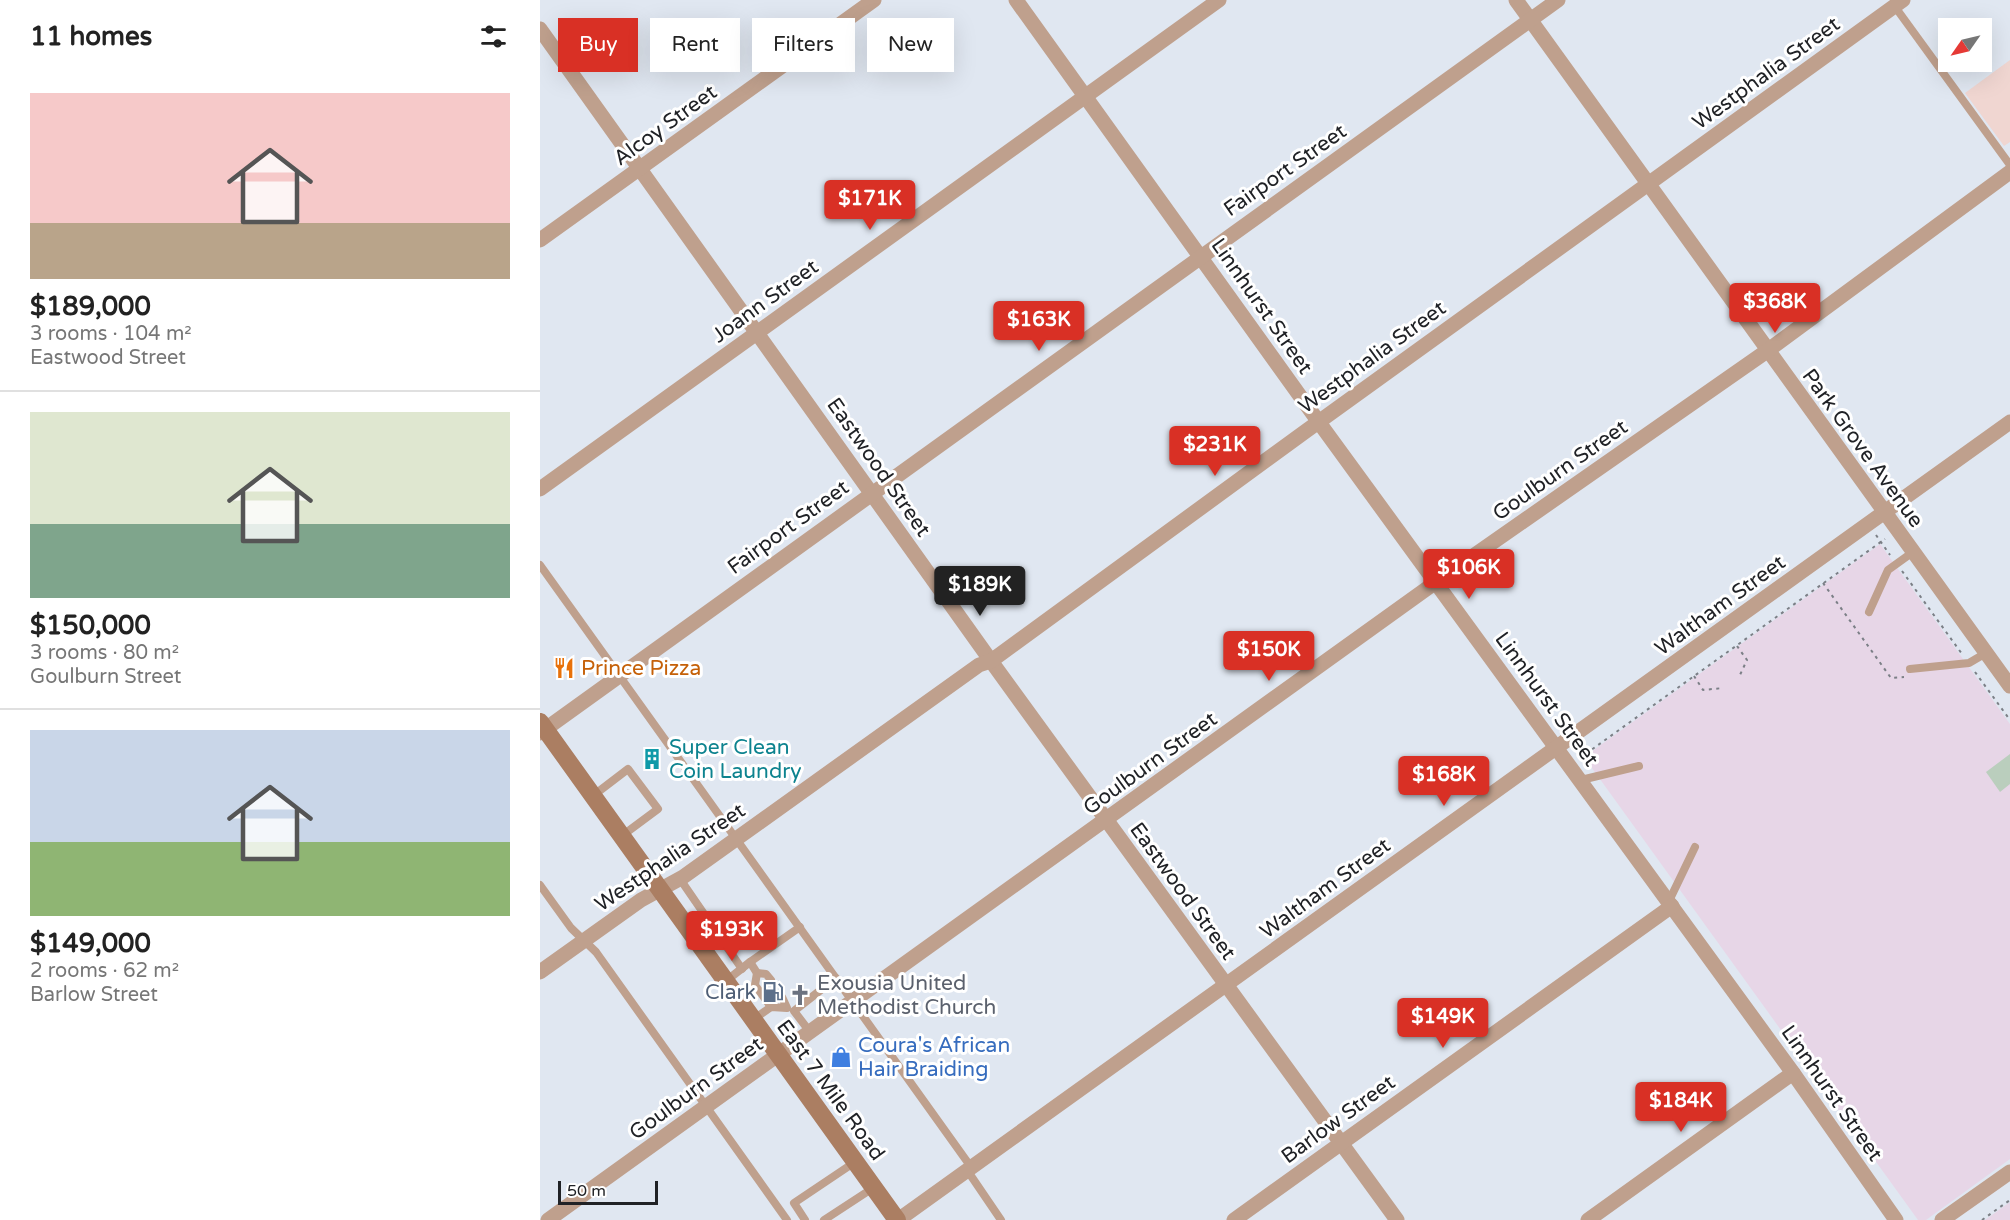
<!DOCTYPE html>
<html lang="en">
<head>
<meta charset="utf-8">
<style>
  :root { --surface:#fff; --page:#f6f6f6; --text:#222; --muted:#767676; --line:#e0e0e0; --accent:#d93025 }
  body { margin:0; font-family:"Varela Round",sans-serif; background:var(--page); color:var(--text); height:100vh; display:flex; flex-direction:column; font-size:22px; white-space:nowrap }
  * { box-sizing:border-box; margin:0 }
  p { font-size:20px; color:var(--muted) }
  .icon { flex:none; width:33px; height:33px; fill:none; stroke:currentColor; stroke-width:2; stroke-linecap:round; stroke-linejoin:round }
  .map { position:relative; flex:1; overflow:hidden }
  .sheet { display:flex; flex-direction:column; background:var(--surface); width:540px }
  .sheet>* { flex:none }
  .top-card { position:absolute; left:18px; top:18px; width:570px; height:54px; display:flex; gap:12px }
  .needle { width:39px; rotate:236deg }
  .controls { position:absolute; left:1398px; top:18px; display:grid; gap:12px }
  .controls a { display:grid; place-items:center; width:54px; height:54px; border-radius:0px; background:var(--surface); box-shadow:0 6px 24px #0002; font-size:30px }
  .scale { position:absolute; left:18px; bottom:15px; width:100px; box-sizing:border-box; padding-left:6px; border:3px solid #202226; border-top:0; font-size:16px; line-height:21px; white-space:nowrap; color:#202226; -webkit-text-stroke:4px #fff; paint-order:stroke }
  .price { position:absolute; translate:-50% -51px; padding:0 14px; border-radius:6px; background:var(--accent); color:#fff; font-size:20px; line-height:39px; filter:drop-shadow(0 2px 3px #0008) }
  .price::after { content:''; position:absolute; left:50%; top:36px; width:18px; height:14px; margin-left:-9px; background:inherit; clip-path:polygon(0 0,100% 0,50% 100%) }
  .price.active { background:#222; color:#fff }
  ul { padding:0; list-style:none }
  li { display:grid; align-content:center; gap:12px; height:318px; padding:0 30px }
  li+li { border-top:2px solid var(--line) }
  li span { display:grid; place-items:center; height:186px; border-radius:0px; color:#555 }
  li>.icon { margin-inline-start:auto }
  span .icon { width:108px; height:108px; fill:#fffc; stroke-width:1 }
  li b { font-size:26px }
  h2 { display:flex; justify-content:space-between; align-items:center; height:72px; padding:0 30px; font-size:26px }
  .pill { padding:0 21px; border-radius:0px; background:var(--surface); box-shadow:0 6px 24px #0002; font-size:21px; line-height:54px }
  .pill.active { background:var(--accent); color:#fff }
  main { display:flex; flex:1; min-height:0 }
  .map>svg:first-child { display:block }
  .commercial { fill:#f0d6d1 }
  .education { fill:#e7d6e7 }
  .green { fill:#bacebd }
  .lines { fill:none; stroke-linecap:round; stroke-linejoin:round }
  .path { stroke:#7b7f86; stroke-width:2; stroke-dasharray:3 4.5; stroke-linecap:butt }
  .lane { stroke:#bfa08d; stroke-width:8 }
  .street { stroke:#bfa08d; stroke-width:15 }
  .secondary { stroke:#ab7e62; stroke-width:18 }
  .labels { text-anchor:middle; stroke-width:6; stroke-linejoin:round; paint-order:stroke }
  .street-label { font-size:21px; fill:#202226; stroke:#fff }
  .food-label { font-size:21px; fill:#c56008; stroke:#fff; text-anchor:start }
  .culture-label { font-size:21px; fill:#0d838f; stroke:#fff; text-anchor:start }
  .worship-label { font-size:21px; fill:#5b616d; stroke:#fff; text-anchor:start }
  .service-label { font-size:21px; fill:#4e5e75; stroke:#fff; text-anchor:end }
  .shop-label { font-size:21px; fill:#366cbe; stroke:#fff; text-anchor:start }
</style>
</head>
<body>
<main>
<section class="sheet">
<h2>11 homes<svg class="icon" aria-label="filters" viewBox="0 0 24 24"><path d="M4 7h16M4 17h16"/><circle cx="9" cy="7" r="2"/><circle cx="15" cy="17" r="2"/></svg></h2>
<ul>
<li><span style="background:linear-gradient(#f6c9c9 70%,#b9a48a 0)"><svg class="icon" aria-label="home" viewBox="0 0 24 24"><path d="M3 11l9-7 9 7M6 9v11h12V9"/></svg></span><div><b>$189,000</b><p>3 rooms · 104 m²</p><p>Eastwood Street</p></div></li>
<li><span style="background:linear-gradient(#dfe7d0 60%,#7fa58c 0)"><svg class="icon" aria-label="home" viewBox="0 0 24 24"><path d="M3 11l9-7 9 7M6 9v11h12V9"/></svg></span><div><b>$150,000</b><p>3 rooms · 80 m²</p><p>Goulburn Street</p></div></li>
<li><span style="background:linear-gradient(#c9d6e8 60%,#8fb573 0)"><svg class="icon" aria-label="home" viewBox="0 0 24 24"><path d="M3 11l9-7 9 7M6 9v11h12V9"/></svg></span><div><b>$149,000</b><p>2 rooms · 62 m²</p><p>Barlow Street</p></div></li>
</ul>
</section>
<div class="map">
<svg width="1470" height="1220" viewBox="0 0 1470 1220">
  <rect width="100%" height="100%" fill="#e0e7f1"/>
  <path class="commercial" d="M1470,60V142L1464,146L1425,93Z"/>
  <g class="education">
    <path d="M1340,544L1470,724V1159L1386,1220H1378L1044,757Z"/>
    <path d="M1470,1202V1220H1445Z"/>
  </g>
  <path class="green" d="M1470,754V784L1460,792L1446,772Z"/>
  <g class="lines">
    <g class="path">
      <path d="M1336,535L1350,555"/>
      <path d="M1362,571L1422,654"/>
      <path d="M1283,583L1351,678L1364,677"/>
      <path d="M1197,646L1207,660L1199,677"/>
      <path d="M1435,672L1470,720"/>
      <path d="M1154,676L1163,690L1183,688"/>
      <path d="M1040,758L1345,539"/>
      <path d="M1442,1220L1470,1200"/>
    </g>
    <g class="lane">
      <path d="M1353,4L1470,165"/>
      <path d="M0,565L431,1167"/>
      <path d="M1329,612L1348,570L1373,552"/>
      <path d="M1370,669L1429,663L1446,653"/>
      <path d="M1041,780L1099,766"/>
      <path d="M54,795L88,769L118,809L83,835"/>
      <path d="M140,879L202,969"/>
      <path d="M0,885L31,928L56,952L247,1220"/>
      <path d="M1129,901L1155,847"/>
      <path d="M210,962L260,927"/>
      <path d="M231,980L226,974L217,973L215,985L231,1007"/>
      <path d="M186,981L210,962L217,973"/>
      <path d="M214,1019L231,1007L247,1008L242,997"/>
      <path d="M270,1032L254,1011L296,978"/>
      <path d="M427,1170L461,1220"/>
      <path d="M265,1220L254,1203L315,1162"/>
      <path d="M284,1220L333,1188"/>
    </g>
    <g class="street">
      <path d="M476,0L778,421L1253,1073L1356,1220"/>
      <path d="M976,0L1470,686"/>
      <path d="M0,29L451,661L857,1220"/>
      <path d="M0,240L334,0"/>
      <path d="M0,489L679,0"/>
      <path d="M0,733L1018,0"/>
      <path d="M0,972L101,900L143,877L439,665L451,661L766,431L1363,0"/>
      <path d="M8,1220L896,582L1227,351L1470,172"/>
      <path d="M358,1220L1470,422"/>
      <path d="M694,1220L1132,906"/>
      <path d="M1048,1220L1253,1073"/>
      <path d="M1402,1220L1470,1172"/>
    </g>
    <path class="secondary" d="M0,722L357,1220"/>
  </g>
  <defs>
    <symbol id="restaurant-bare" viewBox="-9 -9 18 18"><path d="M-5-6h1v4h1v-4h1v4h1v-4h1v5L-1.5 .5V6h-2V.5L-5-1ZM5-6V6H3V1.5H1.5Q1.5-4 5-6Z" fill="#e8710a" stroke="#fff" stroke-width="2.5" paint-order="stroke"/></symbol>
    <symbol id="building-bare" viewBox="-9 -9 18 18"><path d="M-4-6H4V6H1V3H-1V6H-4ZM-2.5-4.3h1.7v1.8h-1.7ZM.8-4.3h1.7v1.8H.8ZM-2.5-1h1.7V.8h-1.7ZM.8-1h1.7V.8H.8Z" fill="#0f9aa8" stroke="#fff" stroke-width="2.5" paint-order="stroke"/></symbol>
    <symbol id="fuel-bare" viewBox="-9 -9 18 18"><path d="M-5.5-6h7V0h2V4h1.3V-2.5L3-4.5l.8-.8L6-3V5H2.5V1h-1V6h-7ZM-4.2-4.7v3.2H.2V-4.7Z" fill="#5c6f8a" stroke="#fff" stroke-width="2.5" paint-order="stroke"/></symbol>
    <symbol id="church-bare" viewBox="-9 -9 18 18"><path d="M-1.2-6h2.4v3.5h3.3v2.4h-3.3V6h-2.4V-.1h-3.3v-2.4h3.3Z" fill="#6b7280" stroke="#fff" stroke-width="2.5" paint-order="stroke"/></symbol>
    <symbol id="shop-bare" viewBox="-9 -9 18 18"><path d="M-5-2.5h2.3a2.7 3.5 0 0 1 5.4 0H5L5.5 6h-11ZM-1.5-2.5h3a1.5 2.3 0 0 0-3 0Z" fill="#3f7fe0" stroke="#fff" stroke-width="2.5" paint-order="stroke"/></symbol>
  </defs>
  <g fill-rule="evenodd">
    <use href="#restaurant-bare" x="9" y="653" width="30" height="30"/>
    <use href="#building-bare" x="97" y="744" width="30" height="30"/>
    <use href="#fuel-bare" x="218" y="977" width="30" height="30"/>
    <use href="#church-bare" x="245" y="980" width="30" height="30"/>
    <use href="#shop-bare" x="286" y="1042" width="30" height="30"/>
  </g>
  <g class="labels">
    <g class="street-label">
      <text transform="translate(1226 73) rotate(-36)" y="7">Westphalia Street</text>
      <text transform="translate(125 125) rotate(-36)" y="7">Alcoy Street</text>
      <text transform="translate(745 170) rotate(-35)" y="7">Fairport Street</text>
      <text transform="translate(225 301) rotate(-36)" y="7">Joann Street</text>
      <text transform="translate(722 306) rotate(55)" y="7">Linnhurst Street</text>
      <text transform="translate(832 357) rotate(-36)" y="7">Westphalia Street</text>
      <text transform="translate(1323 448) rotate(54)" y="7">Park Grove Avenue</text>
      <text transform="translate(339 467) rotate(55)" y="7">Eastwood Street</text>
      <text transform="translate(1020 470) rotate(-35)" y="7">Goulburn Street</text>
      <text transform="translate(248 527) rotate(-36)" y="7">Fairport Street</text>
      <text transform="translate(1180 605) rotate(-36)" y="7">Waltham Street</text>
      <text transform="translate(1007 699) rotate(54)" y="7">Linnhurst Street</text>
      <text transform="translate(610 763) rotate(-36)" y="7">Goulburn Street</text>
      <text transform="translate(130 857) rotate(-34)" y="7">Westphalia Street</text>
      <text transform="translate(785 888) rotate(-36)" y="7">Waltham Street</text>
      <text transform="translate(643 891) rotate(54)" y="7">Eastwood Street</text>
      <text transform="translate(156 1088) rotate(-36)" y="7">Goulburn Street</text>
      <text transform="translate(291 1090) rotate(54)" y="7">East 7 Mile Road</text>
      <text transform="translate(1292 1093) rotate(55)" y="7">Linnhurst Street</text>
      <text transform="translate(798 1119) rotate(-36)" y="7">Barlow Street</text>
    </g>
    <g class="food-label">
      <text x="41" y="675">Prince Pizza</text>
    </g>
    <g class="culture-label">
      <text x="129" y="754">Super Clean<tspan x="129" dy="24">Coin Laundry</tspan></text>
    </g>
    <g class="worship-label">
      <text x="277" y="990">Exousia United<tspan x="277" dy="24">Methodist Church</tspan></text>
    </g>
    <g class="service-label">
      <text x="216" y="999">Clark</text>
    </g>
    <g class="shop-label">
      <text x="318" y="1052">Coura's African<tspan x="318" dy="24">Hair Braiding</tspan></text>
    </g>
  </g>
</svg>
<div class="controls">
<a><svg class="needle" viewBox="-14 -14 28 28"><path d="M0-13l5 13h-10z" fill="#e53935"/><path d="M0 13l5-13h-10z" fill="#767676"/></svg></a>
</div>
<div class="scale">50 m</div>
<b class="price" style="left:330px;top:231px">$171K</b>
<b class="price" style="left:1235px;top:334px">$368K</b>
<b class="price" style="left:499px;top:352px">$163K</b>
<b class="price" style="left:675px;top:477px">$231K</b>
<b class="price" style="left:929px;top:600px">$106K</b>
<b class="price active" style="left:440px;top:617px">$189K</b>
<b class="price" style="left:729px;top:682px">$150K</b>
<b class="price" style="left:904px;top:807px">$168K</b>
<b class="price" style="left:192px;top:962px">$193K</b>
<b class="price" style="left:903px;top:1049px">$149K</b>
<b class="price" style="left:1141px;top:1133px">$184K</b>
<div class="top-card">
<a class="pill active">Buy</a>
<a class="pill">Rent</a>
<a class="pill">Filters</a>
<a class="pill">New</a>
</div>
</div>
</main>
</body>
</html>
